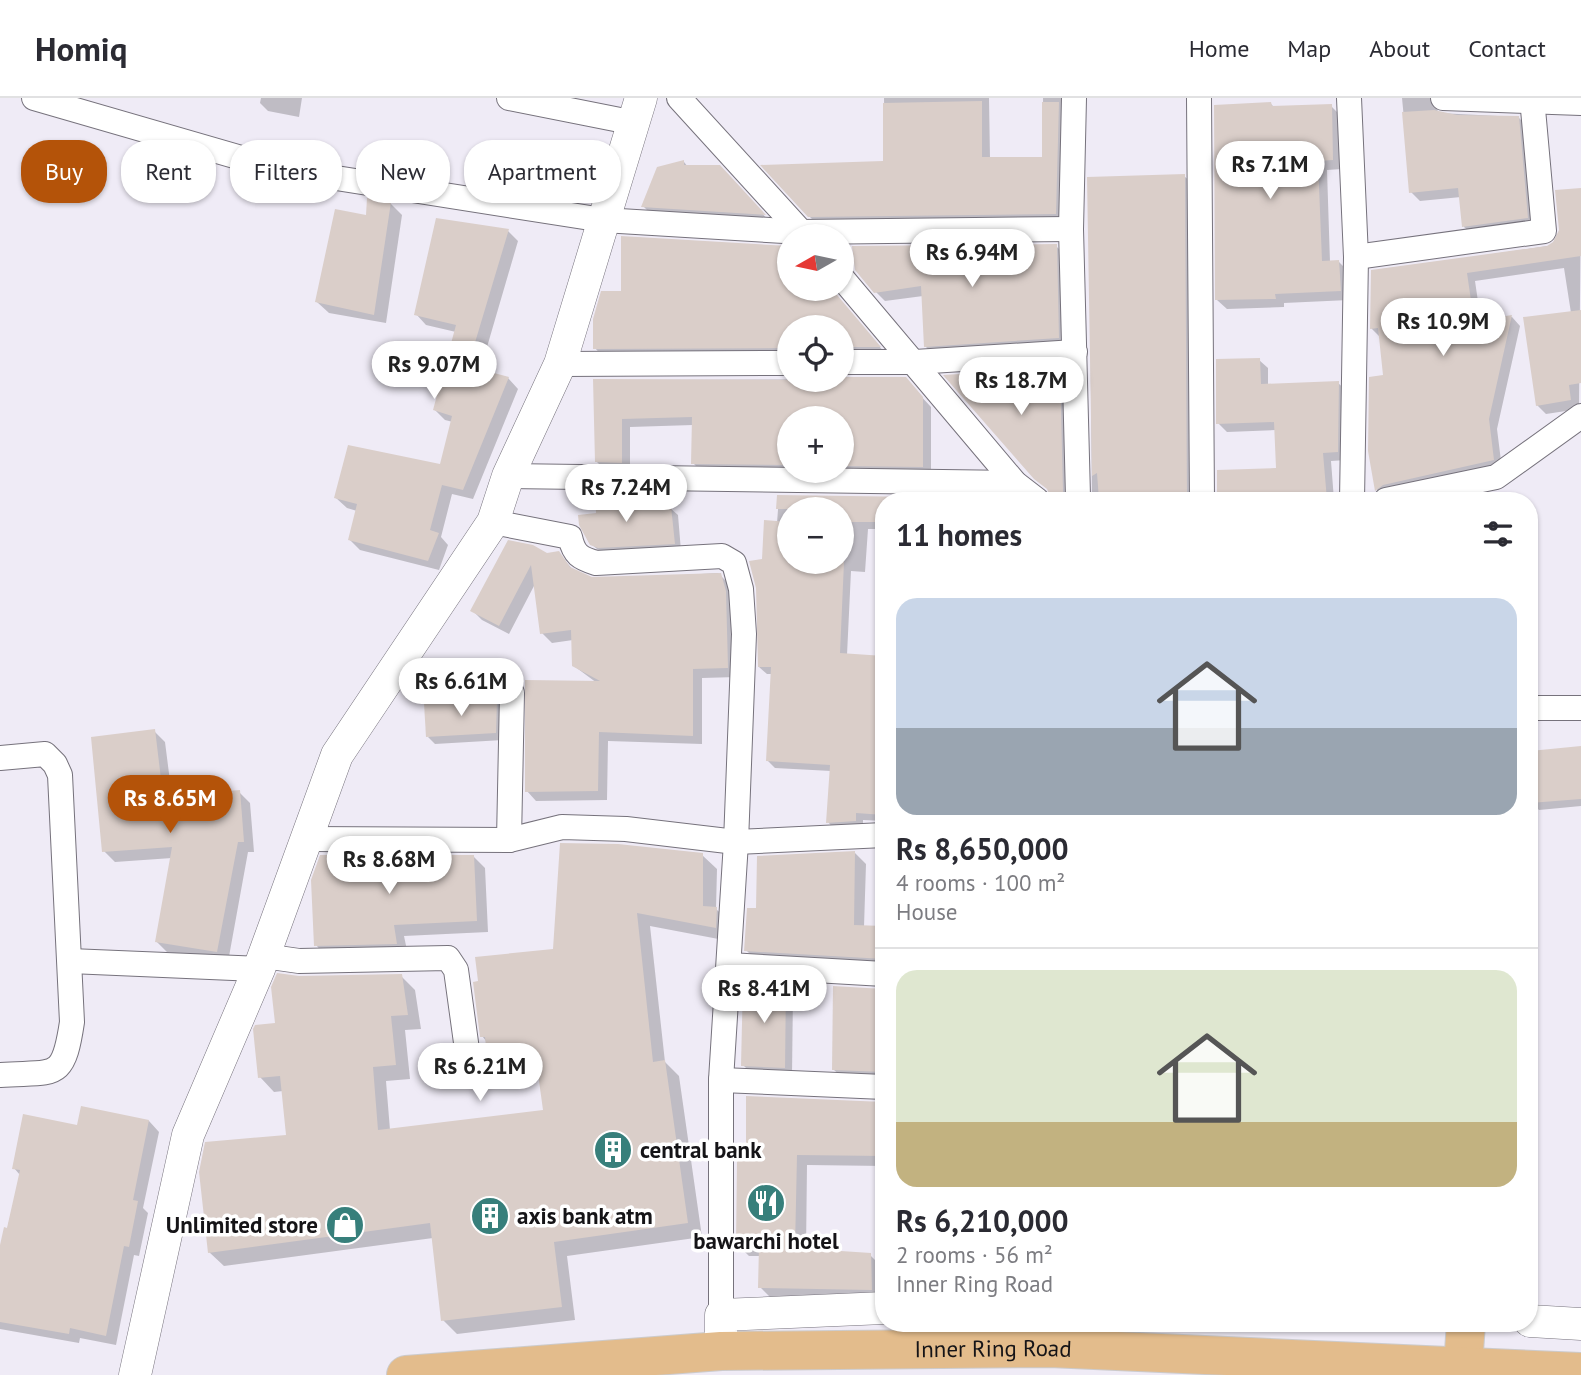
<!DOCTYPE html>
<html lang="en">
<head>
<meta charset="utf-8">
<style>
  :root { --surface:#fff; --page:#f2f2f3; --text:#2b2b33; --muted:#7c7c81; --line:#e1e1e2; --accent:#b45309 }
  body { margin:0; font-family:"PT Sans",sans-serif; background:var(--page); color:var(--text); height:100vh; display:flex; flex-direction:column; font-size:26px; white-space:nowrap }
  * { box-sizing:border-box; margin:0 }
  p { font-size:23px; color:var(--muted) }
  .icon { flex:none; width:38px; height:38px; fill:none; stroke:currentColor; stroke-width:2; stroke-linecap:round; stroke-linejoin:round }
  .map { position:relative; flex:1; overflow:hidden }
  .details { position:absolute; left:875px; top:394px; width:663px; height:840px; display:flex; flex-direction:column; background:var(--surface); border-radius:28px; box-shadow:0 2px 5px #0004 }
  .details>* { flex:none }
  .banner { position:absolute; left:21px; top:42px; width:665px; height:63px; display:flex; gap:14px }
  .needle { width:46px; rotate:261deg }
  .controls { position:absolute; left:777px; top:126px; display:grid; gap:14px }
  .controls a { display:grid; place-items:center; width:77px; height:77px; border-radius:50%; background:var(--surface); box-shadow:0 2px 5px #0004; font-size:35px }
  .price { position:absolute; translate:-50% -60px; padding:0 16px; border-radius:24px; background:#fff; color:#222; font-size:23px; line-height:46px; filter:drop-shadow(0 2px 4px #0008) }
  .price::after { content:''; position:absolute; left:50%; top:42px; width:21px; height:16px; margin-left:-10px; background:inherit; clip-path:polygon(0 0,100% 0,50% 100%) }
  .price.active { background:var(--accent); color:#fff }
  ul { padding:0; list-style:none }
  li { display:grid; align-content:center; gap:14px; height:371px; padding:0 21px }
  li+li { border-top:2px solid var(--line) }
  li span { display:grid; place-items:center; height:217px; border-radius:21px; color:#555 }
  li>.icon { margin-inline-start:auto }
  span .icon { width:126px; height:126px; fill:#fffc; stroke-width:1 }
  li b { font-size:30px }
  h2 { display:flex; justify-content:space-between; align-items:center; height:84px; padding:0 21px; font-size:30px }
  .chip { padding:0 24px; border-radius:28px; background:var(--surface); box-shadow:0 2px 5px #0004; font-size:24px; line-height:63px }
  .chip.active { background:var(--accent); color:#fff }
  header { display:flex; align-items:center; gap:42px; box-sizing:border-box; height:98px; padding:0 35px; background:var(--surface); border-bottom:2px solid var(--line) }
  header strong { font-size:33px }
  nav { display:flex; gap:38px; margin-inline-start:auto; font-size:24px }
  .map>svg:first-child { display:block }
  .shadow { fill:#0003; fill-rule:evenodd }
  .building { fill:#dacec9 }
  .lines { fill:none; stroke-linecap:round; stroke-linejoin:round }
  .minor-casing { stroke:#76727c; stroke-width:26 }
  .tertiary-casing { stroke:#76727c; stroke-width:33 }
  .primary-casing { stroke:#cccbcc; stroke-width:40 }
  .minor { stroke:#fff; stroke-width:24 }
  .tertiary { stroke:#fff; stroke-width:32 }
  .primary { stroke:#e3bc8c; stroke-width:38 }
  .labels { text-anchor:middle; stroke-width:7; stroke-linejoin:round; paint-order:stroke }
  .poi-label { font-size:23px; font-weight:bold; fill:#151417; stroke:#fff; text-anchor:start }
  .street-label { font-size:23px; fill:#151417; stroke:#fff }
</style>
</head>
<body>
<header>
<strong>Homiq</strong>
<nav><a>Home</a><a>Map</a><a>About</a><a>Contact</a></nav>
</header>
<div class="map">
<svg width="1581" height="1277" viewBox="0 0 1581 1277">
  <rect width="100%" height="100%" fill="#efebf6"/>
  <g class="shadow">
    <path d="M261,0H302L299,19L268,13L260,5Z"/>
    <path d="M884,0H989L990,61H1044L1043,0H1070L1064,124L818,127L809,118L885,65Z"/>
    <path d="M1402,0H1442L1436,10L1439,15L1518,19L1527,28L1536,129L1473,137L1464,129L1461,99L1420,103L1411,94Z"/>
    <path d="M1271,6L1274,9L1331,8L1340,17L1342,71L1327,72L1330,164H1339L1348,173L1349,202L1284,205V209L1227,211L1217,202Z"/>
    <path d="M412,51L420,59L417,83L380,77L372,70Z"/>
    <path d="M684,64L688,69L727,77L770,124L651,116L644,109Z"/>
    <path d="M1184,78L1193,86L1197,402H1092L1089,81Z"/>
    <path d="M1581,92L1579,311L1546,316L1537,307L1571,215L1564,170L1475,183L1481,224L1512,219L1520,228L1497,331L1502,371L1385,400L1377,392L1385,278L1381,240L1371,230L1372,174L1554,147Z"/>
    <path d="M390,105L402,117L386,225L329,215L317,204L367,119Z"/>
    <path d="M508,133L518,143L480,273L508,280L518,291L473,401L452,396L441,439L448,447L439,472L360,452L350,442L357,413L347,410L336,400L441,368L453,324L445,322L435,312L456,234L426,227L416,216Z"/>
    <path d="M622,140L789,150V191H828L887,257L842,262V229H789V258L603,259L595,250L623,194Z"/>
    <path d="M1056,148L1066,158L1068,249L935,258L925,248L923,198L885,203L875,193Z"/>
    <path d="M1259,262L1268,270V287L1338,285L1347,293L1346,362L1331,363L1334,402H1217L1218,373L1278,371L1276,332L1227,334L1218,325Z"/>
    <path d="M1059,272L1068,280L1069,402H1058L1052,395Z"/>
    <path d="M905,281L931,309V377L701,373L693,365V327L630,329V372H605L597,364L594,282ZM789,320H842V373H789Z"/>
    <path d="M622,396L630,404V413L670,410L678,417L681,453L605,456L597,451L588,443Z"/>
    <path d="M779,398L953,402H884V431H868L865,474L851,473L847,557L884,559V723L863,722V730L835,732L828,724L831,673L775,670L767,662L772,576H767L759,569L763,463L777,425ZM789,411H842V464H789Z"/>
    <path d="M509,444L547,456L558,455L575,474L596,482L718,475L728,485L735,504L737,579L702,580V646L608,643L607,702L536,703L527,693L597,585L574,568L573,542L552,545L542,535L535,486L509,536L482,522L472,512Z"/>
    <path d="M496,603L504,610L503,642L435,646L428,639Z"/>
    <path d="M154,633L165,644L172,699L239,694L250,705L254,754H248L228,864L167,854L156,843L172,760L115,764L104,753Z"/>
    <path d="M1581,650V708L1539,712L1531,704L1530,654Z"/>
    <path d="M855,755L866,766L864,829L884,830V873L757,863L746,852L758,812Z"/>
    <path d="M702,757L717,771L716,811L731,825L729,843L650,828L665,964L679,978L702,1139L567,1158L575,1222L457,1236L443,1222L433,1140L224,1168L209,1154L288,1038L283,993L274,994L260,979L276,927L299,880L401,878L415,892L421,931L405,932L410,981L386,983L390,1032L545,1014L539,969L503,973L489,959L487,944L482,938L555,853Z"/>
    <path d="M473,758L485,770L488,834L404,838L408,857L327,859L316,847Z"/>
    <path d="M785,887L793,895L792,977L751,975L743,967Z"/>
    <path d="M884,891V985L845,982L833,971Z"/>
    <path d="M884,1006V1068L807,1067L806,1153L870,1157L881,1168L882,1202L771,1200L760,1189V1158H749L738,1147L747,1063Z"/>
    <path d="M149,1023L159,1034L143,1110L148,1115L139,1158L134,1157L116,1247L80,1240L79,1245L0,1231V1162L20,1077L14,1070L79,1029Z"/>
  </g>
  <g class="building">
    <path d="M982,3V59H1042V4H1059L1056,116L808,119L760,67L883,63V5Z"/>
    <path d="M1271,4L1272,8L1332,6L1333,62L1318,63L1322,163L1339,162L1341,193L1275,196L1276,201L1215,202L1214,7Z"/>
    <path d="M1434,12L1457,17L1519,18L1528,120L1462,129L1458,90L1409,95L1402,14Z"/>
    <path d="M373,45L413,49L410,77L371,70Z"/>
    <path d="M684,62V67H720L766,117L641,109L657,69Z"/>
    <path d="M1185,76L1187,402H1099L1097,375L1092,378L1087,79Z"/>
    <path d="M1581,90V158L1467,175L1474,223L1512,217L1489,321L1494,362L1383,387L1375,393L1368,353L1369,279L1383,277L1378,230L1370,231L1371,172L1547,148L1553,144L1559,132L1555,92Z"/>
    <path d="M367,100L391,104L374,217L315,204L335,111L366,117Z"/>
    <path d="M436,120L509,131L468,268L509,279L463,392L442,387L430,432L439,435L428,463L348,442L357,406L334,400L348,347L440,366L452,318L433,312L456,227L414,217Z"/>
    <path d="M621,138L789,148V191H832L881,249H842V229H789V250L593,251V221L601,193H621Z"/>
    <path d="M1057,146L1059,240L924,249L921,188L874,195L855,172L852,148Z"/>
    <path d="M1581,212V285L1569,287L1571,302L1536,308L1523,219Z"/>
    <path d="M1260,260L1261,286L1339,283L1338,354L1323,355L1327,402H1217V372L1276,370L1274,324L1216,326V261Z"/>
    <path d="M1060,270L1063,394L1051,400L1047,391L1034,381L943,277Z"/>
    <path d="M842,279H906L923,299V369L842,368V322L835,319H789V367L691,366L692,319L622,321V365L595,364L593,281L842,282Z"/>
    <path d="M595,394H623V412L671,408L675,446L598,450L590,447L579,427L578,417L596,415Z"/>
    <path d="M777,397L923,399V402H884V424H842V411H776Z"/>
    <path d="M764,422L789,424V464H844L840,555L884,558V717L856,715V723L826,725L830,667L766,663L771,569H758L756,490L749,463L762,461Z"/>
    <path d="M508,442L533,447L547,455L559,453L570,469L592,479L721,475L726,493L728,570L693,571V638L599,634L598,693L525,694V582L600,583L572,568L571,532L540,536L531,467L499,528L470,513Z"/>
    <path d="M497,601L496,635L426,639L424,605Z"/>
    <path d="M155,631L163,698L240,692L244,744H238L217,854L155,844L172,749L102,754L91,639Z"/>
    <path d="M1581,648V701L1530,705V653Z"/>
    <path d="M560,745L618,746L703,755V808L717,809L716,830L637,815L653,964L665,962L688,1125L554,1144L562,1209L441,1223L430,1125L208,1155L199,1074L205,1044L286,1037L280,978L258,980L253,931L255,927L275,925L271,889L277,875L299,878L402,876L408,917L391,918L396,967L373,969L378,1032L543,1012L535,954L487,959L485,939H480L473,884L478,883L475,859L553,851Z"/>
    <path d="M855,753L854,827L884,828V861L744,853L747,810H756L757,758Z"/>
    <path d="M320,757H474L477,823L394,827L397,846L314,848L311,782Z"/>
    <path d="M743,883L786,885L785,970L741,968Z"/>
    <path d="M833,888L884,891V974L832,972Z"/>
    <path d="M746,998L884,1004V1058L797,1057L795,1150L871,1155L872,1192L758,1190L759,1148H736L737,1061H746Z"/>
    <path d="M81,1008L149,1022L133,1102L138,1103L129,1149L124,1148L106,1238L70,1230L69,1236L0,1224V1147L4,1129L7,1130L20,1072L12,1071L23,1016L77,1027Z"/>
  </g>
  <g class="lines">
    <defs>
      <g id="minor">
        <path d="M34,0L279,71L603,122L801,134L1071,131"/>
        <path d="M509,0L635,25"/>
        <path d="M679,0L805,138"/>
        <path d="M1074,0L1071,131L1078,398L1076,402"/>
        <path d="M1199,0L1202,402"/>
        <path d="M1349,0L1356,159L1352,402"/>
        <path d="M1443,0L1581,5"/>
        <path d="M1356,159L1544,133L1532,0"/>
        <path d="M842,180L1015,385L1037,402"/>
        <path d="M842,264H915L1075,254"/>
        <path d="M560,266L789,265"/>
        <path d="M508,378L1015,385"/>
        <path d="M1386,402L1496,379L1581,318"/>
        <path d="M493,424L570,439C574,457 580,460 596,465L722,458L734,465L741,491L744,536L736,744L721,982V1217"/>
        <path d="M1530,610H1581"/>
        <path d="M0,660L45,656L55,666L60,677L72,924C63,984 56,973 0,977"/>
        <path d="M306,741L509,742L562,729L626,731L736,744L884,737"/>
        <path d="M509,742L512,595"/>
        <path d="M264,858L299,863L448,860L456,872L468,959"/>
        <path d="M70,863L259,871"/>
        <path d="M729,867L884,876"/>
        <path d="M721,982L884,989"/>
      </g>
      <g id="tertiary">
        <path d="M1530,1223L1581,1226"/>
        <path d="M721,1253V1217L884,1210"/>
        <path d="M135,1277L188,1037L259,871L337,657L493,424L508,378L560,266L641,0"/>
      </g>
      <g id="primary">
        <path d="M1463,1268L1466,1225"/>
        <path id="s1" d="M406,1277L721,1253L1050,1250L1581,1274"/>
      </g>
    </defs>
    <use href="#minor" class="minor-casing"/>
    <use href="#tertiary" class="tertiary-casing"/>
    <use href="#primary" class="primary-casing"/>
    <use href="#minor" class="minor"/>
    <use href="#tertiary" class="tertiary"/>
    <use href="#primary" class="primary"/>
  </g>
  <defs>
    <symbol id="building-disc" viewBox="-11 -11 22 22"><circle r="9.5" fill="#377f7b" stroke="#fff"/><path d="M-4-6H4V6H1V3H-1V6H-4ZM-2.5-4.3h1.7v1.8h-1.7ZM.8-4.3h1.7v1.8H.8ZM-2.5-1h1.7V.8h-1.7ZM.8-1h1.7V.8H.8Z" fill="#fff"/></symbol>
    <symbol id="restaurant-disc" viewBox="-11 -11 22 22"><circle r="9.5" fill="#377f7b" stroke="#fff"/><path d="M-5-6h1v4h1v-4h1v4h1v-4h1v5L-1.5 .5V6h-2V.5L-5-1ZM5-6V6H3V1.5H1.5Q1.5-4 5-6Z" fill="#fff"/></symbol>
    <symbol id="shop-disc" viewBox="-11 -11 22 22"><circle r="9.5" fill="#377f7b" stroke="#fff"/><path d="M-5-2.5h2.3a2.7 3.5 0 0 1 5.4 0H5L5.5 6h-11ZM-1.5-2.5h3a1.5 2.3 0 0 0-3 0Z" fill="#fff"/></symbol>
  </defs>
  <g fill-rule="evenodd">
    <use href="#building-disc" x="591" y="1030" width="44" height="44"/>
    <use href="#restaurant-disc" x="744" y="1083" width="44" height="44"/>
    <use href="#building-disc" x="468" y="1096" width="44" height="44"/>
    <use href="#shop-disc" x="323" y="1105" width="44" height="44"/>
  </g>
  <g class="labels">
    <g class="poi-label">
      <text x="640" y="1060">central bank</text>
      <text x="517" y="1126">axis bank atm</text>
      <text x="318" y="1135" text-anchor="end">Unlimited store</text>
      <text x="766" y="1151" text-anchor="middle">bawarchi hotel</text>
    </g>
    <g class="street-label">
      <text dy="8" stroke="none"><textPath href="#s1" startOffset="588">Inner Ring Road</textPath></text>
    </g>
  </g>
</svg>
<div class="controls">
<a><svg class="needle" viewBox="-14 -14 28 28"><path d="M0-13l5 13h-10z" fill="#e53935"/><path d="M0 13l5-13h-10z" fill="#7c7c81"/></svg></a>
<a><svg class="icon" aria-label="locate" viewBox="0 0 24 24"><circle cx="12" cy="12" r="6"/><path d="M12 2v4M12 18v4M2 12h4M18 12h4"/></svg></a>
<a>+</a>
<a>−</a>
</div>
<b class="price" style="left:1270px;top:103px">Rs 7.1M</b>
<b class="price" style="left:972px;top:191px">Rs 6.94M</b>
<b class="price" style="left:1443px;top:260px">Rs 10.9M</b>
<b class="price" style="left:434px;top:303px">Rs 9.07M</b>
<b class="price" style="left:1021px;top:319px">Rs 18.7M</b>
<b class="price" style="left:626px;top:426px">Rs 7.24M</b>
<b class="price" style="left:461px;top:620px">Rs 6.61M</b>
<b class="price active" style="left:170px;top:737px">Rs 8.65M</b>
<b class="price" style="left:389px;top:798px">Rs 8.68M</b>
<b class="price" style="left:764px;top:927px">Rs 8.41M</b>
<b class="price" style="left:480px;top:1005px">Rs 6.21M</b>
<div class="banner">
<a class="chip active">Buy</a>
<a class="chip">Rent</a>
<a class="chip">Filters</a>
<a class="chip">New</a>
<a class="chip">Apartment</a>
</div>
<section class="details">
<h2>11 homes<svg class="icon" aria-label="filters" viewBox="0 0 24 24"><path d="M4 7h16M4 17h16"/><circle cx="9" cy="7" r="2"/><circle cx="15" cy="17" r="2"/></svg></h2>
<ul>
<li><span style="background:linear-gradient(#c9d6e8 60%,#9aa5b1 0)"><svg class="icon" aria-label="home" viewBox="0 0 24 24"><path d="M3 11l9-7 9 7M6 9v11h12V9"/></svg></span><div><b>Rs 8,650,000</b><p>4 rooms · 100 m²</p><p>House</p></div></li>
<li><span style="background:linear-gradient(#dfe7d0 70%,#c2b280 0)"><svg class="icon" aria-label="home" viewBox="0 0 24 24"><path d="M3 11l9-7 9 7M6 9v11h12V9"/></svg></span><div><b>Rs 6,210,000</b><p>2 rooms · 56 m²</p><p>Inner Ring Road</p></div></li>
</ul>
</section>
</div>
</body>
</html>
